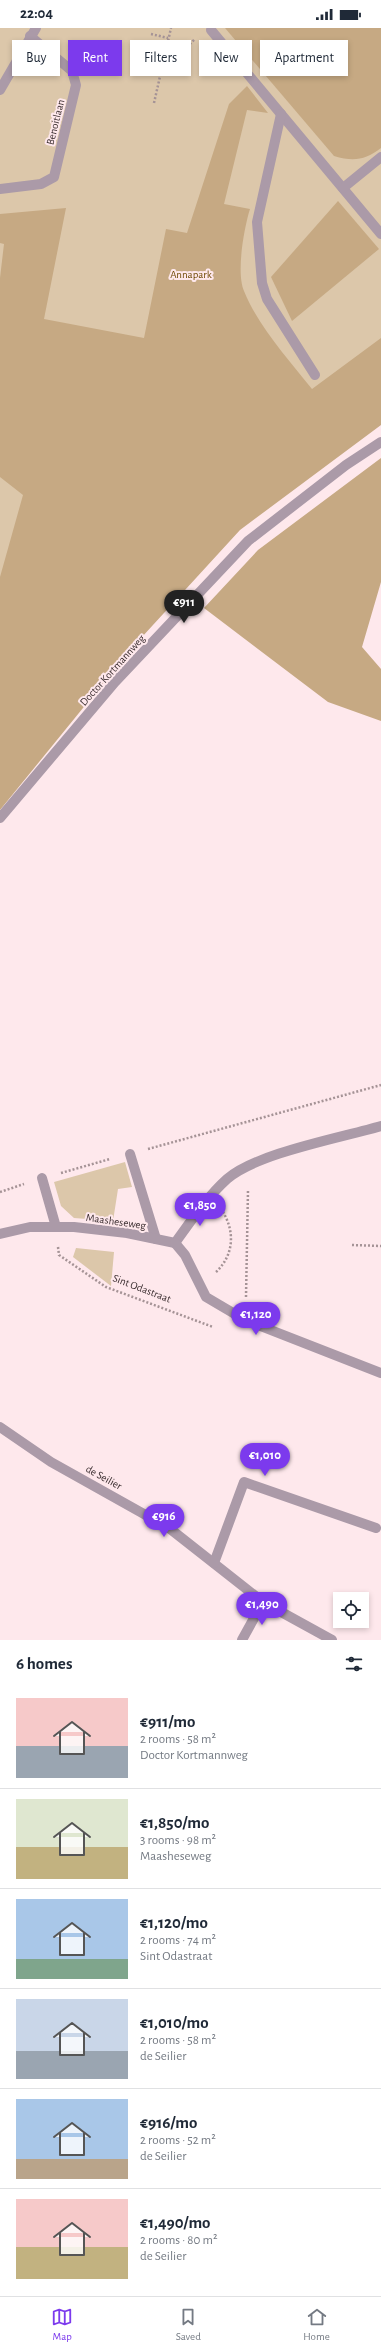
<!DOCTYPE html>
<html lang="en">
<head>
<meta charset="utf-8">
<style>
  :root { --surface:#fff; --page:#f2f2f3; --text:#1f2937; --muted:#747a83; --line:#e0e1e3; --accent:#7c3aed }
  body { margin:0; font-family:"Alegreya Sans",sans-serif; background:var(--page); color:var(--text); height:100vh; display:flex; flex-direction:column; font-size:15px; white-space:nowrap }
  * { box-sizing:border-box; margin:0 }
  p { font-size:13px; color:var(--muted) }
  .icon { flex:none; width:22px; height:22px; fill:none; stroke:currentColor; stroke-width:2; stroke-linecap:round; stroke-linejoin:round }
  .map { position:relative; height:1612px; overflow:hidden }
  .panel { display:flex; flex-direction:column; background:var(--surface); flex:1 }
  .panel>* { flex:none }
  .banner { position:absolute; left:12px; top:12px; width:357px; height:36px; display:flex; gap:8px }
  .buttons { position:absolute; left:333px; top:1564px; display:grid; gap:8px }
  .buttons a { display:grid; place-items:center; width:36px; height:36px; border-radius:0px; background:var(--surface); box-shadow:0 2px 6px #0003; font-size:20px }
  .price { position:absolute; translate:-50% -34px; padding:0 9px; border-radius:14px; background:var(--accent); color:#fff; font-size:13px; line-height:26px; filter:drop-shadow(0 1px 2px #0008) }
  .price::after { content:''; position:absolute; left:50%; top:24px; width:12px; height:9px; margin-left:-6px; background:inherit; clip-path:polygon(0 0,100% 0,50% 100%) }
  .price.current { background:#222; color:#fff }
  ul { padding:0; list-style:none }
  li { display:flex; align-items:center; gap:12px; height:100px; padding:0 16px }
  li+li { border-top:1px solid var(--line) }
  li span { display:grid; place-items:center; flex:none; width:112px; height:80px; border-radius:0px; color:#555 }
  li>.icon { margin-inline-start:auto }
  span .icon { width:48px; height:48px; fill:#fffc; stroke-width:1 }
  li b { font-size:17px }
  h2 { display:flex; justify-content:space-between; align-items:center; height:48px; padding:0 16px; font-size:17px }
  .tag { padding:0 14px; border-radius:0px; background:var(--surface); box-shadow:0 2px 6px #0003; font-size:14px; line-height:36px }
  .tag.current { background:var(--accent); color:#fff }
  .status { display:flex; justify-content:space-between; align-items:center; height:28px; padding:0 20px; background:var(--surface); direction:ltr }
  .status svg { height:11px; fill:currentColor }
  .tab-bar { display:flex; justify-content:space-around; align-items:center; height:56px; border-top:1px solid var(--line); background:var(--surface); font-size:11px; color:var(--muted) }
  .tab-bar a { display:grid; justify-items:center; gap:2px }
  .tab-bar .current { color:var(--accent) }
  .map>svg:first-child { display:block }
  .green { fill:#dcc7aa }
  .forest { fill:#c6a983 }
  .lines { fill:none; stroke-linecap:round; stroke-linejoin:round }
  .path { stroke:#a59396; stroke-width:2.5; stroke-dasharray:2 2; stroke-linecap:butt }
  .minor { stroke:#ab9aa8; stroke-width:10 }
  .labels { text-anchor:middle; stroke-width:4; stroke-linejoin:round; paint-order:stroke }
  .street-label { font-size:11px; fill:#3b2e30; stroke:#fee8ec }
  .park-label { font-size:11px; fill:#704a05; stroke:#fee8ec }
</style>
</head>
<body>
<div class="status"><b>22:04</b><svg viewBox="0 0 49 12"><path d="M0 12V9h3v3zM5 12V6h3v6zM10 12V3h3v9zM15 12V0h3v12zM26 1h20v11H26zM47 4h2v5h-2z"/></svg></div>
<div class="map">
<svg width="381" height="1612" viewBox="0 0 381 1612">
  <rect width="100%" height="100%" fill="#fee8ec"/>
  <g class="green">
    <path d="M0,0H381V377L243,475L0,752Z"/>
    <path d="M125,1134L132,1159L118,1161L113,1193L74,1190L61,1178L54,1154Z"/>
    <path d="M76,1220L114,1224L111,1258L73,1229Z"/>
  </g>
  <g class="forest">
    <path d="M225,0H381V120C365,132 354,134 334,128Z"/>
    <path d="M247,58L268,85L247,82L224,176L250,181C244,200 236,245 244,263C258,298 289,332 312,361L381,310V397L240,502L131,621L0,782V549L23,467L0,449V250L4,216L0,215V186L66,180L44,291L144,310L166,201L187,205L229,76Z"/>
    <path d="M338,173L379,221L292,293L271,249Z"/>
    <path d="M381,430V554L362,619L381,641V693L328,674L204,580L258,522Z"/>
  </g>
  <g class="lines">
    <g class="path">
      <path d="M151,6L168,10"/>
      <path d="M161,44L195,11"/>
      <path d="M154,75L171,0"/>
      <path d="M148,1121L381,1057"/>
      <path d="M61,1145L110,1131"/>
      <path d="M0,1164L24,1156"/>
      <path d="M352,1217L381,1218"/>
      <path d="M58,1219L59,1227L106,1259L213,1299"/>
      <path d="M216,1244C234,1227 235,1204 223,1184"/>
      <path d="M246,1269L248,1162"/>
    </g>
    <g class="minor">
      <path d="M211,2L381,206"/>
      <path d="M0,62L36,0"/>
      <path d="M281,86L257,194L262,255L267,271L315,347"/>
      <path d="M343,160L381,129"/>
      <path d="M0,161L41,156L54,149L76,57L72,43L30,8"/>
      <path d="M0,790L115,654L248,513L346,437L381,414"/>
      <path d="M130,1126L156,1211"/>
      <path d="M42,1150L56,1199"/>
      <path d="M0,1206L30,1199H74L127,1205L175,1215C191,1193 207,1169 227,1151C257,1125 340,1110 381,1098"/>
      <path d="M175,1215L185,1227L206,1269L245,1292L381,1345"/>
      <path d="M0,1399L51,1434L169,1500L263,1574L332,1612"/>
      <path d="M214,1535L244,1454L376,1500"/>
      <path d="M242,1612L263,1574"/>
    </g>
  </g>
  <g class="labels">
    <g class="street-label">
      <text transform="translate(55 94) rotate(-76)" y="4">Benoitlaan</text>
      <text transform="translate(112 642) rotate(-48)" y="4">Doctor Kortmannweg</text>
      <text transform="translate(116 1193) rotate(8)" y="4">Maasheseweg</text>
      <text transform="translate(142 1260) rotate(21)" y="4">Sint Odastraat</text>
      <text transform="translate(104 1449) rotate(29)" y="4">de Seilier</text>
    </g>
    <g class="park-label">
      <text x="191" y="250">Annapark</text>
    </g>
  </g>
</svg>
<div class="buttons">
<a><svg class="icon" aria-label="locate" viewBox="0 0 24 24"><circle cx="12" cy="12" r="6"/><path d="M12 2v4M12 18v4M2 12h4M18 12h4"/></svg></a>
</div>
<b class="price current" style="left:184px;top:596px">€911</b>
<b class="price" style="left:200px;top:1199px">€1,850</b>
<b class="price" style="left:256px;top:1308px">€1,120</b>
<b class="price" style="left:265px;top:1449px">€1,010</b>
<b class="price" style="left:164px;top:1510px">€916</b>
<b class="price" style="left:262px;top:1598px">€1,490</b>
<div class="banner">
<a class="tag">Buy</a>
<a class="tag current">Rent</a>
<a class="tag">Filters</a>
<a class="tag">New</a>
<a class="tag">Apartment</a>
</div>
</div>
<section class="panel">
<h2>6 homes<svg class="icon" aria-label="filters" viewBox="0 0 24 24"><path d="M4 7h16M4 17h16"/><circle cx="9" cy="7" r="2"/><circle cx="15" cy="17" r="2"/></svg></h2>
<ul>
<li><span style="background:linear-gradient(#f6c9c9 60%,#9aa5b1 0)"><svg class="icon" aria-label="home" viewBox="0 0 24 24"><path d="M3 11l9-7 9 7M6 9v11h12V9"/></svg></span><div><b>€911/mo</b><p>2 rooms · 58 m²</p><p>Doctor Kortmannweg</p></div></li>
<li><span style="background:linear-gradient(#dfe7d0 60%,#c2b280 0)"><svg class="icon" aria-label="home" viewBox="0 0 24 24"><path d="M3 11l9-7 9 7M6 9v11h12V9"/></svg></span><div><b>€1,850/mo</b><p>3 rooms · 98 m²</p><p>Maasheseweg</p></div></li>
<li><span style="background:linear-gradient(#a9c7e8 75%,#7fa58c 0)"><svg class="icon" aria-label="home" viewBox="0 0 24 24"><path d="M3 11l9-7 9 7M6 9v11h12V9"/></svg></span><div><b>€1,120/mo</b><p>2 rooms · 74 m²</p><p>Sint Odastraat</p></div></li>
<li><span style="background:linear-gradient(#c9d6e8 65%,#9aa5b1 0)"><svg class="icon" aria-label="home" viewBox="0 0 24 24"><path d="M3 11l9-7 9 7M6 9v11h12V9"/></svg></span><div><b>€1,010/mo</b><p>2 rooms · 58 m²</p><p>de Seilier</p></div></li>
<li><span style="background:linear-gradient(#a9c7e8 75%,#b9a48a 0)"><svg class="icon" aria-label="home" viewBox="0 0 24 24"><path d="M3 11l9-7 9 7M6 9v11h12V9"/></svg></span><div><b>€916/mo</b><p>2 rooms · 52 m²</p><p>de Seilier</p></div></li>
<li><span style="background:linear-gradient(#f6c9c9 60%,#c2b280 0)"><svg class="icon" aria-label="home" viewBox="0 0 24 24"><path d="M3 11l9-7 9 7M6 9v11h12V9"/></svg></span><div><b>€1,490/mo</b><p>2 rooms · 80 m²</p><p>de Seilier</p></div></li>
</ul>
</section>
<nav class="tab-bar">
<a class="current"><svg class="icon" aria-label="map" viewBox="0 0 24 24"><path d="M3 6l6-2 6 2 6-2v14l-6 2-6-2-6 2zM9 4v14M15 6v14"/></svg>Map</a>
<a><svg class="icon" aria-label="saved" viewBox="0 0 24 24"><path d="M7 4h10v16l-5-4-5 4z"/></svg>Saved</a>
<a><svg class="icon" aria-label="home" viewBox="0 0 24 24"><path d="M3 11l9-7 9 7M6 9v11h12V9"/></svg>Home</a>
</nav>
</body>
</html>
